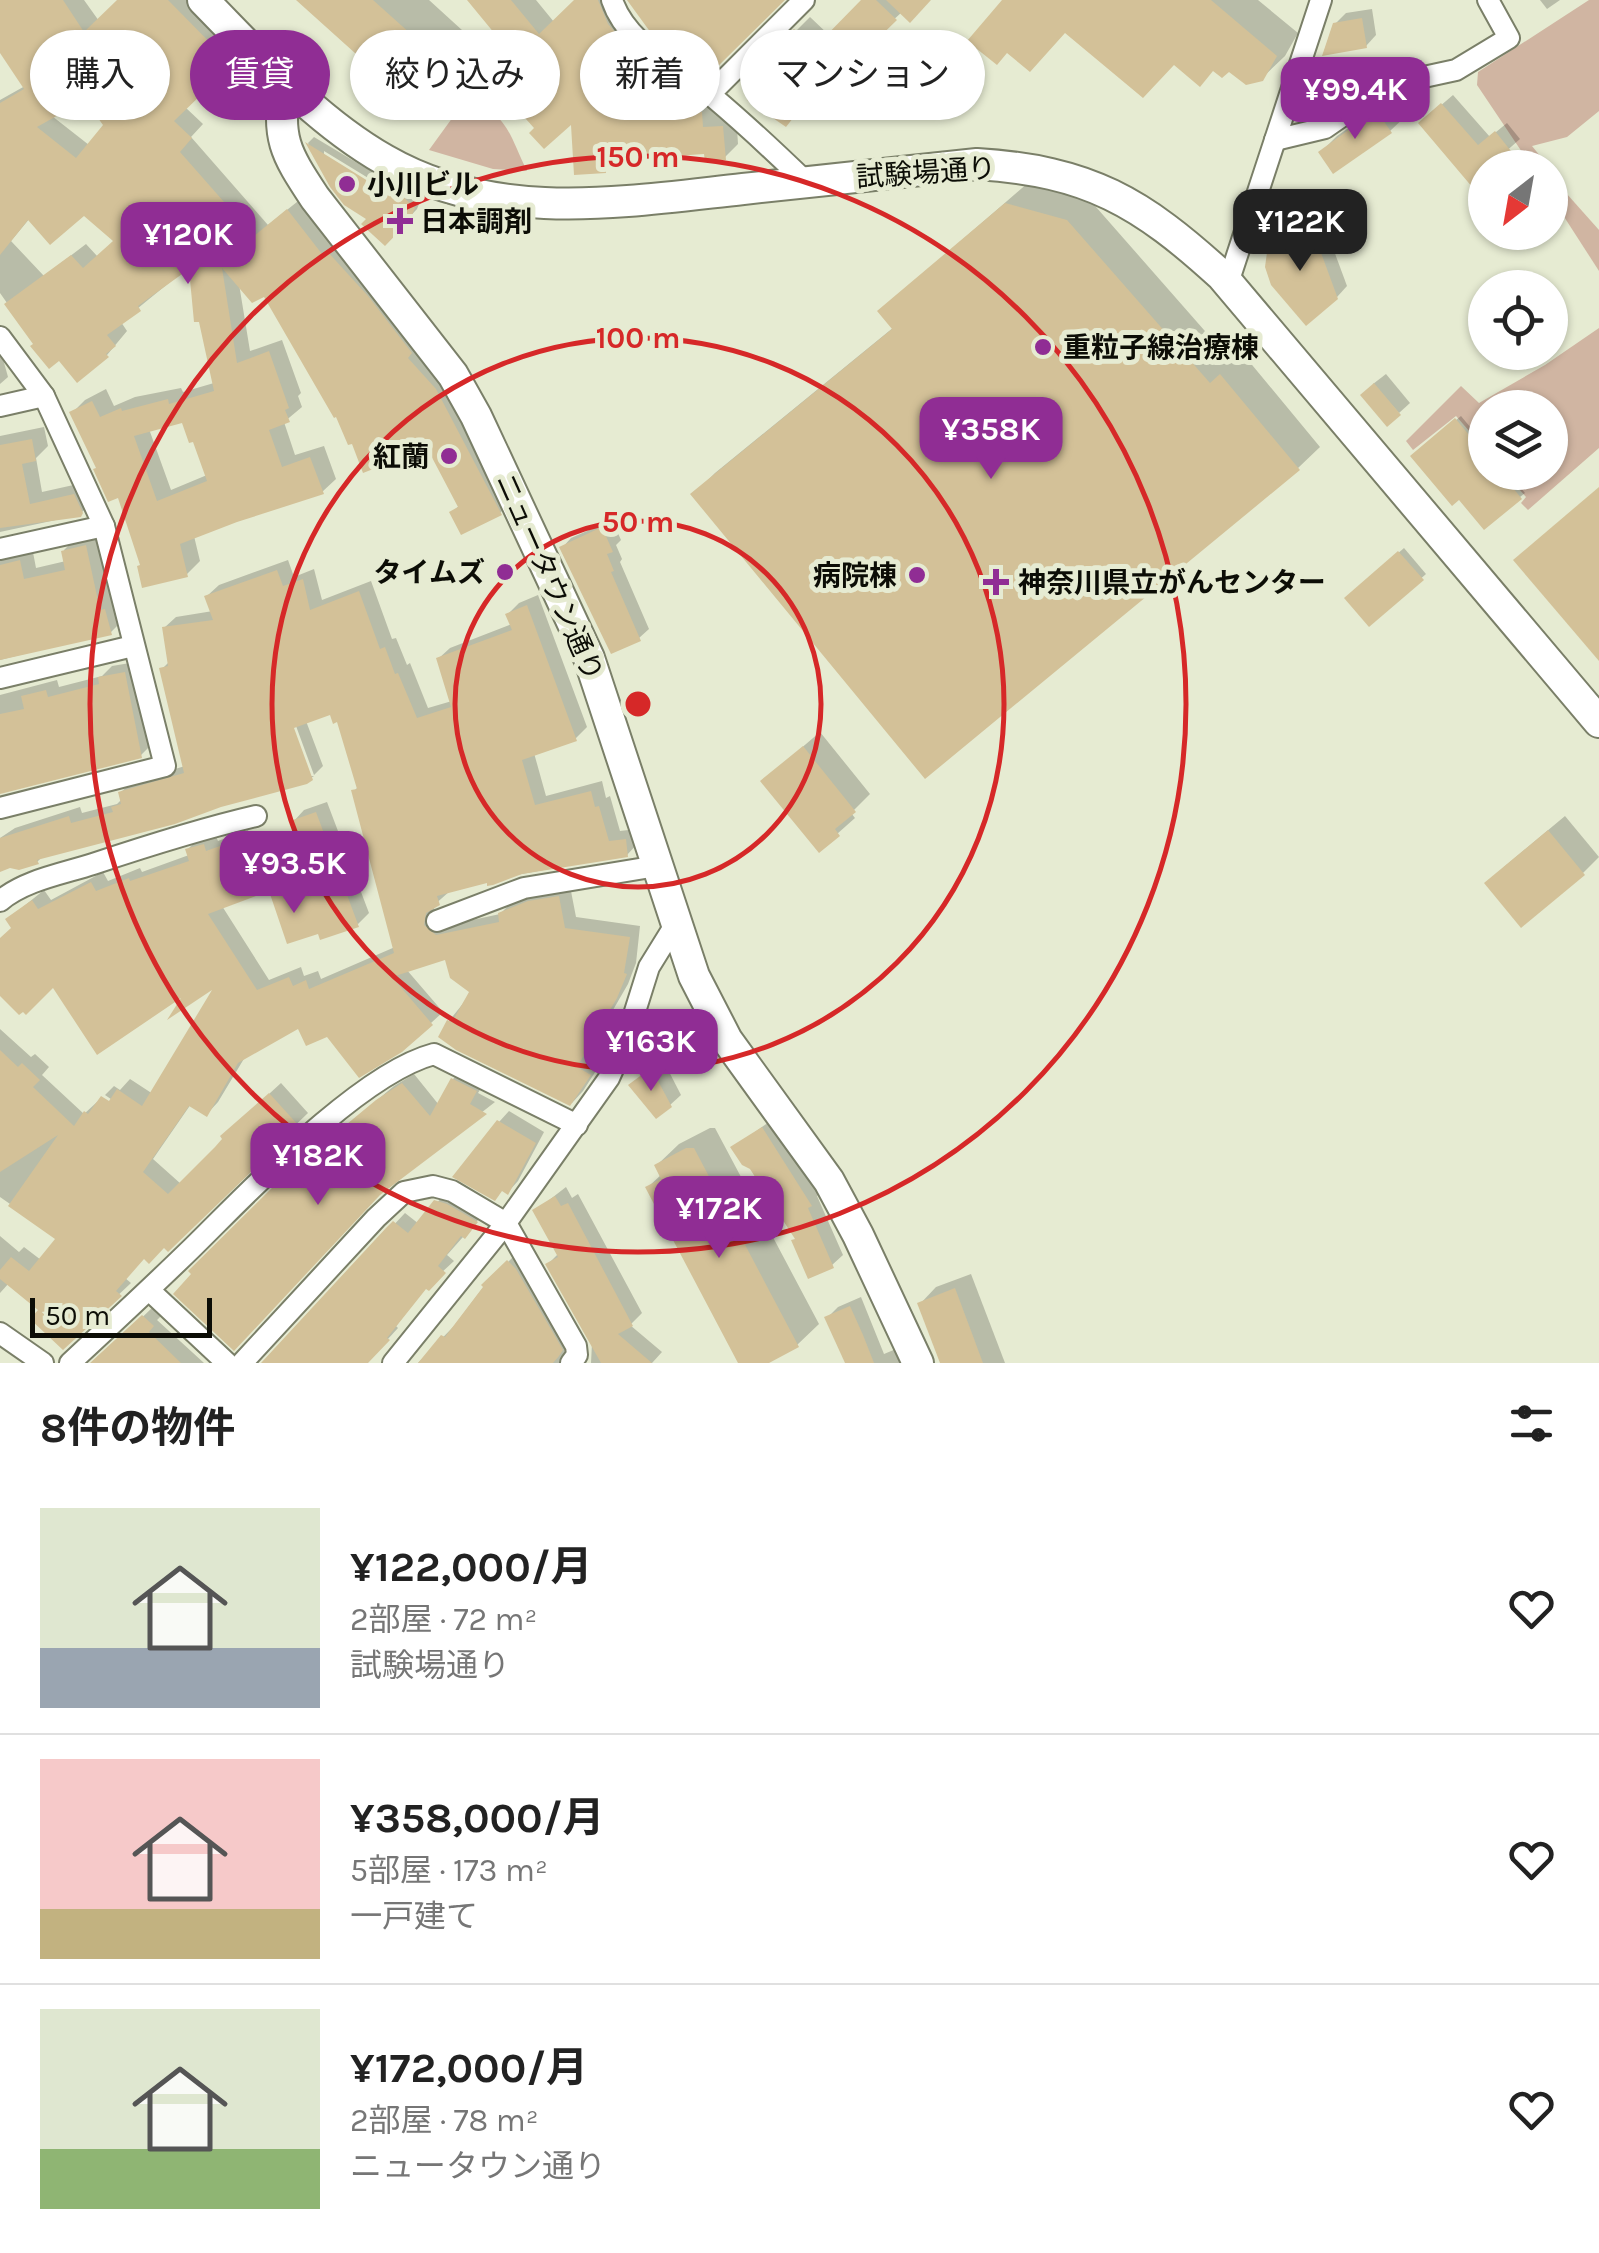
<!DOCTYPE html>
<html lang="ja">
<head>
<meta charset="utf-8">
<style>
  :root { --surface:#fff; --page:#f6f6f6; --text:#222; --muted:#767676; --line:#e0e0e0; --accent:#902d94 }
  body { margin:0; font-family:Karla,"Noto Sans JP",sans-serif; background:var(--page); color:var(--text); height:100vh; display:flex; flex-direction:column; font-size:38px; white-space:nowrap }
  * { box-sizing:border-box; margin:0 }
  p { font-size:32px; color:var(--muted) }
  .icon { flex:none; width:55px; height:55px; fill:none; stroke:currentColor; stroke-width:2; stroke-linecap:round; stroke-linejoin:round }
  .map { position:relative; height:1363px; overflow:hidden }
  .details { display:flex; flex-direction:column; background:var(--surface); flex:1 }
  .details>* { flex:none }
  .guide { position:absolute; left:30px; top:30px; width:1000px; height:90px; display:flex; gap:20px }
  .needle { width:65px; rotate:211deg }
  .buttons { position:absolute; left:1468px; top:150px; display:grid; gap:20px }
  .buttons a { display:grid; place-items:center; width:100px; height:100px; border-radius:50%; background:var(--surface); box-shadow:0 2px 8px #0004; font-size:50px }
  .scale { position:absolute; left:30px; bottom:25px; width:182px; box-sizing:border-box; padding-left:10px; border:5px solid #0c0d06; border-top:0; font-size:28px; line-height:35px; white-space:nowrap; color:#0c0d06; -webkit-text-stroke:8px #e6ebd2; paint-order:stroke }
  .price { position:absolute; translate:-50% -85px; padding:0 22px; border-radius:20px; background:var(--accent); color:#fff; font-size:32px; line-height:65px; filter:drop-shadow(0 2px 5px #0008) }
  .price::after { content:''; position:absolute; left:50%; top:60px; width:30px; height:22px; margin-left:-15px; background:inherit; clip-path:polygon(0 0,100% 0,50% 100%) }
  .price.on { background:#222; color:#fff }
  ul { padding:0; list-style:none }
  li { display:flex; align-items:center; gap:30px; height:250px; padding:0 40px }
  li+li { border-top:2px solid var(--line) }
  li span { display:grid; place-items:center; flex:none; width:280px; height:200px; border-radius:0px; color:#555 }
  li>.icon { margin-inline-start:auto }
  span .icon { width:120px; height:120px; fill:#fffc; stroke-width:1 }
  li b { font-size:42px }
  h2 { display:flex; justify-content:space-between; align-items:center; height:120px; padding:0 40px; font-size:42px }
  .pill { padding:0 35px; border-radius:45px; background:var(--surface); box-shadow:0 2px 8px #0004; font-size:35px; line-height:90px }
  .pill.on { background:var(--accent); color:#fff }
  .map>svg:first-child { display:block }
  .green { fill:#d0b5a2 }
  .shadow { fill:#0003; fill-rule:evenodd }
  .building { fill:#d3c198; fill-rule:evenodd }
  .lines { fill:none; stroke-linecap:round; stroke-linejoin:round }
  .street-casing { stroke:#7a7f68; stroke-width:24 }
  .secondary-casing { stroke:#7a7f68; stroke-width:34 }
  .street { stroke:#fff; stroke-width:20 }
  .secondary { stroke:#fff; stroke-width:30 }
  .ring { fill:none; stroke:#d62828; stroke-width:5 }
  .poi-dot { fill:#902d94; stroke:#e6ebd2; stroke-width:4 }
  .labels { text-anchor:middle; stroke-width:10; stroke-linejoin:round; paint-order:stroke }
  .street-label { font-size:28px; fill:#0c0d06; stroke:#e6ebd2 }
  .poi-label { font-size:28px; font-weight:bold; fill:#0c0d06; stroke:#e6ebd2; text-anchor:start }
  .centre { fill:#d62828; stroke:#e6ebd2; stroke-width:5 }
  .ring-label { font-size:30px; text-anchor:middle; font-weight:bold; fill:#d62828; stroke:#e6ebd2; stroke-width:10; stroke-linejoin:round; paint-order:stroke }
</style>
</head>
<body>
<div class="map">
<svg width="1599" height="1363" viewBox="0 0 1599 1363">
  <rect width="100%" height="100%" fill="#e6ebd2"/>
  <g class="green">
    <path d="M1589,0H1599V111L1567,137L1532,146L1549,167H1532L1477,85L1478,72Z"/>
    <path d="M466,99C508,114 508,132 527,171L493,169L429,150Z"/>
    <path d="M1550,175L1599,230V271L1550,195Z"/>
    <path d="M1599,328V448L1528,510L1521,503L1526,497L1505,473L1550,472V408H1485V449L1456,416L1413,450L1406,441L1461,386L1479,403L1545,365Z"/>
  </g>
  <g class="shadow">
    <path d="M0,0H84L99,21L121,0H194L243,50L185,107L203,124L191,137L268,225L302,198L381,283L513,500L500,513L452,512L460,505L428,444L337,413L265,294L239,284L250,351L282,340L301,393L298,396L302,407L284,422L295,455L324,446L336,479L322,492L194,536L200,561L186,575L142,564L119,495L98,467L72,413L85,400L106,389L114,406L135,397L181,388L183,392L214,383L192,264L121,322L127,331L107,355L59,357L36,344L0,293V100L25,86L0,49ZM86,97L106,125L89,145L52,116ZM84,213L116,240L98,257L86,244L44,276L11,241L30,218ZM183,420L195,439L207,475L171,490L149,429Z"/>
    <path d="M300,0H429L474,41L464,53L478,66L436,111Z"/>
    <path d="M470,0H536L554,22L577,0H617L650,43L610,83L631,105L715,99L716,114L736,113L738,144L724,158L707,152L617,158L605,170L573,119L538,128L516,56Z"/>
    <path d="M863,0H929L902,12L814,92L799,110L777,65L769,58L810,17L830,36Z"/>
    <path d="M1005,0H1258L1298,33L1285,56L1262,78L1229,68L1174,62L1066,31Z"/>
    <path d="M1540,0H1560L1547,9Z"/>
    <path d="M1372,9L1376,35L1366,46L1335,24L1346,13Z"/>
    <path d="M1453,95L1490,137L1507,123L1520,139L1495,161L1492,168H1485V174L1432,113Z"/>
    <path d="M1394,96L1407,115L1390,131L1334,170L1321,152L1337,136Z"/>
    <path d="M314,137L399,188L404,183L421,199L417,209L385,243L370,218L332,186L308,143ZM324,151L401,198L399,203L324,157Z"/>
    <path d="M1029,182L1089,199L1233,363L1243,354L1320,447L1298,468L694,494L715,473L894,327L880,311Z"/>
    <path d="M1306,212L1330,240L1347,286L1337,297L1270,247Z"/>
    <path d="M0,348L8,377L0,384Z"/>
    <path d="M1386,374L1410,403L1399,413L1373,384Z"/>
    <path d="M1461,416L1485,445V472H1508L1525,493L1520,497H1459L1418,451Z"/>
    <path d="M44,427L48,446L36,458L42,492L87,482L93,501L79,515L0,532V436Z"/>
    <path d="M612,520L621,540L616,545L622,559L620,562L649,629L639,638L562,548L571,538Z"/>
    <path d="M99,533L112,599L118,597L124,619L111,632L0,660V552L32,547L36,568L66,561L64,550L77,537Z"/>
    <path d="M1404,548L1426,574L1369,624L1347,598Z"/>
    <path d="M288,560L294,577L314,569L322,600L371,581L392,639L396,638L407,665L410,663L428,708L452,701L438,659L450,648L512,624L508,614L519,603L538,595L587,727L575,739L534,753L546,796L602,781L606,798L610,796L620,831L637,829L638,843L627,855L488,880L450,891L433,906L440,921L454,924L500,914L512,902L541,891L570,886L576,917L640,926L636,963L628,984L587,1055L601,1063L583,1091L572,1103L449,1021L473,991L446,957L406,969L443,1012L431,1023L328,1034L299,1026L245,1057L218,1102L207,1114L191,1104L153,1159L181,1184L218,1148L235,1125L281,1083L308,1113L168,1248L164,1245L145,1256L125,1278L131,1283L63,1347L41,1310L9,1283L0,1293V1236L19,1252L24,1247L41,1260L59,1238L0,1197V1029L31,1057L35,1054L49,1067L42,1075L84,1114L97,1102L121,1106L105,1095L114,1086L120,1090L130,1079L153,1094L220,982L189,989L53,984L0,993V940L14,927L8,919L44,890L51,900L103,872L108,881L140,868L142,872L189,855L187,850L199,838L215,834L218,841L248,830L252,841L257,839L259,845L297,833L293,822L304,810L327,802L369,913L358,924L271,887L222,906L269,980L301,967L304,976L318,971L321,979L395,947L354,791L358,787L338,719L331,712L306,721L323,766L314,775L292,715L287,717L309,776H314L306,781L44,855L37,862L0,869V838L15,828L80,807L82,813L117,804L122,799L120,793L132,782L185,766L162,669L170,661L164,628L176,617L213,611L207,596L219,585Z"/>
    <path d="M136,662L152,744L141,755L0,787V695L57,680L59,687L102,676L112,666Z"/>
    <path d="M820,732L870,794L851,813L855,818L819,850L763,781Z"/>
    <path d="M1565,816L1599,857L1583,873L1504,867Z"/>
    <path d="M663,1060L681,1095L670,1105L642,1075Z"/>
    <path d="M463,1069L486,1080L478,1093L495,1102L381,1191L297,1167L394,1086L414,1074L439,1105L453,1079Z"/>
    <path d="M509,1111L544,1132L518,1181L508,1192L499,1122Z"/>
    <path d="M773,1119L820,1193L817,1196L843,1255L832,1265L797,1238L764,1185L733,1148Z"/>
    <path d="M710,1128H715L819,1324L797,1345L763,1363H741L648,1187L662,1174L657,1165L679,1144Z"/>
    <path d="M566,1187L572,1198L578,1194L642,1313L630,1325L662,1352L652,1363H591L592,1343L548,1264L559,1253L535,1211Z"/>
    <path d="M447,1191L486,1211L447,1255L454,1261L427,1286L396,1326L398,1328L366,1363H264L405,1213L419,1224Z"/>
    <path d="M519,1251L575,1363H418L454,1326L485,1285Z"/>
    <path d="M971,1274L1005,1363H943L920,1304L936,1287Z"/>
    <path d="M861,1297L884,1354L896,1349L901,1363H848L827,1318L838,1307Z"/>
    <path d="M154,1306L163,1314L157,1320L204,1363H95Z"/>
  </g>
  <g class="building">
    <path d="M0,0H63L84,32L117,0H168L232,65L174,121L192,138L180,152L254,236L287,209L322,254L326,250L368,296L412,353L408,358L436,389L502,515L461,535L449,512L458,507L427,448L363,473L352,444L348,445L336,417L334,418L264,297L252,303L222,268L237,363L269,351L289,408L285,410L290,422L269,430L282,467L310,457L324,494L237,522L180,544L188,577L142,588L137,566L140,565L118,498L108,502L93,469L96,468L69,412L92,401L100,417L121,408L122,411L168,399L169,404L214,391L199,322H194L189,269L138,306L141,311L107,335L116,346L106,354L109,357L77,383L59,361L49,369L30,346L33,344L4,304L71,255L83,268L113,241L84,216L50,245L28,220L0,255V103L24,89L0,53ZM85,100L103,125L76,158L37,127ZM182,423L189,443L193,442L207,481L157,501L134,436Z"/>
    <path d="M296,0H373L450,69L439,81L454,94L436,114L421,101L415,107Z"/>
    <path d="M467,0H511L539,34L574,0H598L608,24L638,58L598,98L616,118L702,112L703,127L723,126L726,160L705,162L704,154L605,161L606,173L574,175L571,125L544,149L529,133L534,128L509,100L505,103L491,89L499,81L493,75L513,56Z"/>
    <path d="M627,0H785L710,74L665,32L658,39L651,33Z"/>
    <path d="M861,0H876L897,20L858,58L856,56L816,98L812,94L786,127L747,100L774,66L766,58L794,29L814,48Z"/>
    <path d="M886,0H931L910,23Z"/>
    <path d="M1002,0H1211L1277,56L1263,81L1246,85L1229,72L1222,78L1213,71L1200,87L1174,65L1143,98L1065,33L1030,72L1007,53L997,65L967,41Z"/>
    <path d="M1362,18L1367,48L1322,56L1333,23Z"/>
    <path d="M1441,103L1478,145L1495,131L1511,151L1491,168H1485V178L1473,188L1418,123Z"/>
    <path d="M1376,110L1392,133L1333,174L1318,152Z"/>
    <path d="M305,142L389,194L395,189L415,208L410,220L385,246L361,224L366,219L344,205L330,187Z"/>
    <path d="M1005,203L1067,220L1210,383L1220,374L1300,470L925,779L690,494L892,329L877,311Z"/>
    <path d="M1294,220L1320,250L1338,299L1306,326L1271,285L1265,267L1268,245Z"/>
    <path d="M1374,383L1401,415L1387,427L1360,395Z"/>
    <path d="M1455,418L1485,454V472H1500L1522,499L1484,530L1459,500L1452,506L1410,456Z"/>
    <path d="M32,439L36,461L22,464L30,504L74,494L83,513L81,517L0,528V445Z"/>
    <path d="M1599,487V661L1513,560Z"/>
    <path d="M602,527L613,552L607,554L614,571L611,572L641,641L611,654L559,547Z"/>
    <path d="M86,545L100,610L105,609L112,635L0,660V565L20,560L24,579L65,570L61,551Z"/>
    <path d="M1398,551L1424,580L1369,627L1344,598Z"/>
    <path d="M277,570L283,586L303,579L310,610L359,591L380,649L385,647L395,674L398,673L417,718L451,707L436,658L512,630L505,614L527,605L577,741L522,760L535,805L591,791L595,807L599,806L609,841L626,839L628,857L522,874L493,885L487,886V883L437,896L440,905L426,913L424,925L436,935L499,922L498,913L528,901L559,896L565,928L630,937L624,973L627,974L617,998L577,1067L591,1075L570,1106L456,1050L438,1037L447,1020L452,1022L469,992L450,978L445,960L392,977L433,1025L402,1052L359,1078L327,1037L306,1046L298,1029L238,1063L207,1117L189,1106L143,1172L168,1194L215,1147L222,1139L220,1136L269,1093L299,1126L168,1252L164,1248L149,1264L144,1259L116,1291L122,1296L63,1350L30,1319L38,1310L0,1279V1270L11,1257L29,1271L55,1239L8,1206L58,1135L0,1172V1050L18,1067L22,1063L40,1080L33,1087L74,1126L84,1111L88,1114L101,1096L109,1101L117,1089L142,1106L212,990L167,1020L181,998L97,1055L53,988L26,1015L23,1012L19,1015L0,996V938L11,928L5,919L32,900L38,909L91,882L96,891L129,878L130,881L189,861L185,849L204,844L206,851L237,840L241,851L246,849L248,855L297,840L290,821L316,812L359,927L320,940L318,934L287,944L269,891L208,914L257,990L289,977L293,986L306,980L309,989L394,953L351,790L357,789L337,722L333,724L330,715L294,728L313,780L307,784L221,807L175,824L37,860L39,864L19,870L10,868L0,872V838L69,816L71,823L113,812L111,807L121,804L118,792L184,773L159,668L168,666L162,627L213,620L204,596Z"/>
    <path d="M125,672L142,758L0,794V714L24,709L21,696L46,690L48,697L99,684L98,677Z"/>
    <path d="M803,746L856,812L835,829L840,836L819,853L760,781Z"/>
    <path d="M1548,830L1585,875L1521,928L1484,883Z"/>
    <path d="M651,1068L672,1107L656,1119L628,1085Z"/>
    <path d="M451,1078L477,1091L470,1104L487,1114L380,1195L234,1351L173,1294L191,1274L188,1271L283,1177L376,1100L402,1083L430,1116Z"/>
    <path d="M497,1120L536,1143L508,1195L502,1191L495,1201L452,1177Z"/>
    <path d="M762,1127L812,1206L808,1208L834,1268L808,1279L791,1240L795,1239L750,1169L742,1165L730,1147Z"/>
    <path d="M686,1148H694L799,1347L769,1363H738L645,1187L661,1179L654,1165Z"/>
    <path d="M555,1196L561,1206L568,1203L633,1326L618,1334L652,1363H601L545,1264L558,1257L532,1210Z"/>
    <path d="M434,1200L447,1204L478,1222L465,1239L461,1236L438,1266L446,1273L429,1291L426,1289L387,1338L390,1340L368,1363H261L386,1228L393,1221L408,1233Z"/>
    <path d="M507,1260L516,1269L563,1350L559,1356L553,1363H418L441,1335L445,1337L483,1287L481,1285Z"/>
    <path d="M955,1288L983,1363H940L917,1303Z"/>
    <path d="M850,1306L863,1335L874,1363H845L824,1317Z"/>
    <path d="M142,1315L154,1326L149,1332L181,1363H90Z"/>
  </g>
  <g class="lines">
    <defs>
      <g id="street">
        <path d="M612,0C627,45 678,67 713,97C745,124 776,153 806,182"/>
        <path d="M710,94L804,0"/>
        <path d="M1275,140L1325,128L1387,85L1456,70L1509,38L1488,0"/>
        <path d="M1228,283L1321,0"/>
        <path d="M0,337L44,396L104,526L165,766L0,808"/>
        <path d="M0,406L44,396"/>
        <path d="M0,549L104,526"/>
        <path d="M0,678L133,646"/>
        <path d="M0,901C25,880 62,874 93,864C147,846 200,829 256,816"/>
        <path d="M437,921L524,888L657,866"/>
        <path d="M149,1290L227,1363"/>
        <path d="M0,1333L43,1363"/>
        <path d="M70,1363C111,1325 152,1287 192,1248C249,1192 359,1074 434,1054L577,1125"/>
        <path d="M242,1363L376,1218L404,1192L433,1186L452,1191L506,1223L576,1346L577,1355L571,1363"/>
        <path d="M393,1363L506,1223L609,1078L626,1040L649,967L675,925"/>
      </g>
      <g id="secondary">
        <path d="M203,0C259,57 315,120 385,160C496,224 623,202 743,189C821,181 899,172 977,164C1089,171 1141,202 1222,276L1599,722"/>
        <path d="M285,83C277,139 284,151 315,198L453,375L476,416L589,658L694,976L727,1040L829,1181L858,1235L918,1363"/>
      </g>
    </defs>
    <use href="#street" class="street-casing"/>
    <use href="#secondary" class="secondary-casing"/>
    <use href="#street" class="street"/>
    <use href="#secondary" class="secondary"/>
  </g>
  <g class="ring">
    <circle cx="638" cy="704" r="183"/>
    <circle cx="638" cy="704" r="366"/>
    <circle cx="638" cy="704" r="548"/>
  </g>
  <g class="poi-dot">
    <circle cx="347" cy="184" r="10"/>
    <path d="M395 206h10v10h10v10h-10v10h-10v-10h-10v-10h10z"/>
    <circle cx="1043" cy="347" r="10"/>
    <circle cx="449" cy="456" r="10"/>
    <circle cx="505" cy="572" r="10"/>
    <circle cx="917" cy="575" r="10"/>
    <path d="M991 567h10v10h10v10h-10v10h-10v-10h-10v-10h10z"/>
  </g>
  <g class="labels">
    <g class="street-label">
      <text transform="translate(926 172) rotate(-4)" y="10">試験場通り</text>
      <text transform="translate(550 577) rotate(66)" y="10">ニュータウン通り</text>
    </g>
    <g class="poi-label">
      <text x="367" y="194">小川ビル</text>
      <text x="420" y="231">日本調剤</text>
      <text x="1063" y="357">重粒子線治療棟</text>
      <text x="429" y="466" text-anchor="end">紅蘭</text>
      <text x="485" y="582" text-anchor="end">タイムズ</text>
      <text x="897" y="585" text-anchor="end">病院棟</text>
      <text x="1018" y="592">神奈川県立がんセンター</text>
    </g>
  </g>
  <circle cx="638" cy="704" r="15" class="centre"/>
  <g class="ring-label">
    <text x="638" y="167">150 m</text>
    <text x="638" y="348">100 m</text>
    <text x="638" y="532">50 m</text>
  </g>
</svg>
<div class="buttons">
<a><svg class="needle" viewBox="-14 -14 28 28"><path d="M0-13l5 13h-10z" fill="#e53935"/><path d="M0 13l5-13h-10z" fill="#767676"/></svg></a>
<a><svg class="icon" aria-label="locate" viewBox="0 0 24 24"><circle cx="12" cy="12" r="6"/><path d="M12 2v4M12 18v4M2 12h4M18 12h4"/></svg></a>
<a><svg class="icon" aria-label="layers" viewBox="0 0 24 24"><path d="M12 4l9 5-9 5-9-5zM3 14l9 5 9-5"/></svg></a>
</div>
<div class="scale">50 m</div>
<b class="price" style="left:1355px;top:142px">¥99.4K</b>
<b class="price on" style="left:1300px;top:274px">¥122K</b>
<b class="price" style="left:188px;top:287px">¥120K</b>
<b class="price" style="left:991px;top:482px">¥358K</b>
<b class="price" style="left:294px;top:916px">¥93.5K</b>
<b class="price" style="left:651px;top:1094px">¥163K</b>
<b class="price" style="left:318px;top:1208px">¥182K</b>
<b class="price" style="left:719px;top:1261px">¥172K</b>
<div class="guide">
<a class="pill">購入</a>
<a class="pill on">賃貸</a>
<a class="pill">絞り込み</a>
<a class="pill">新着</a>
<a class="pill">マンション</a>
</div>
</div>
<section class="details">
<h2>8件の物件<svg class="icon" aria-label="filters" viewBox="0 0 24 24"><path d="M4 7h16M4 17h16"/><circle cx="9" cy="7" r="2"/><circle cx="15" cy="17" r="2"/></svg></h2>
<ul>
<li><span style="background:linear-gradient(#dfe7d0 70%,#9aa5b1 0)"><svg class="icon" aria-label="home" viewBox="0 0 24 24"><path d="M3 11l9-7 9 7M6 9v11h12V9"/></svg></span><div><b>¥122,000/月</b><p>2部屋 · 72 m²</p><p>試験場通り</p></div><svg class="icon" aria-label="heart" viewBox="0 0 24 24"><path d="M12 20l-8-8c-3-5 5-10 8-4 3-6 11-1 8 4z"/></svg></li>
<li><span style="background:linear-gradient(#f6c9c9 75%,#c2b280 0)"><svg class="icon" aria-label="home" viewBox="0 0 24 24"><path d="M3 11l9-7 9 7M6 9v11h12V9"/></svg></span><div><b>¥358,000/月</b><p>5部屋 · 173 m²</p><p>一戸建て</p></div><svg class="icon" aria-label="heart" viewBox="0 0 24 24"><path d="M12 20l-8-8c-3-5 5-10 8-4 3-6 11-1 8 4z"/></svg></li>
<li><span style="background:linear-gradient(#dfe7d0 70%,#8fb573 0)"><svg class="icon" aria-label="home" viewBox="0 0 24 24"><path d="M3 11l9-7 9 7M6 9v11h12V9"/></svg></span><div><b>¥172,000/月</b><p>2部屋 · 78 m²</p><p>ニュータウン通り</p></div><svg class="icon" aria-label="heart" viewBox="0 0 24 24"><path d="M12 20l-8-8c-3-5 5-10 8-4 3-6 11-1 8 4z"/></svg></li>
</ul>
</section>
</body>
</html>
